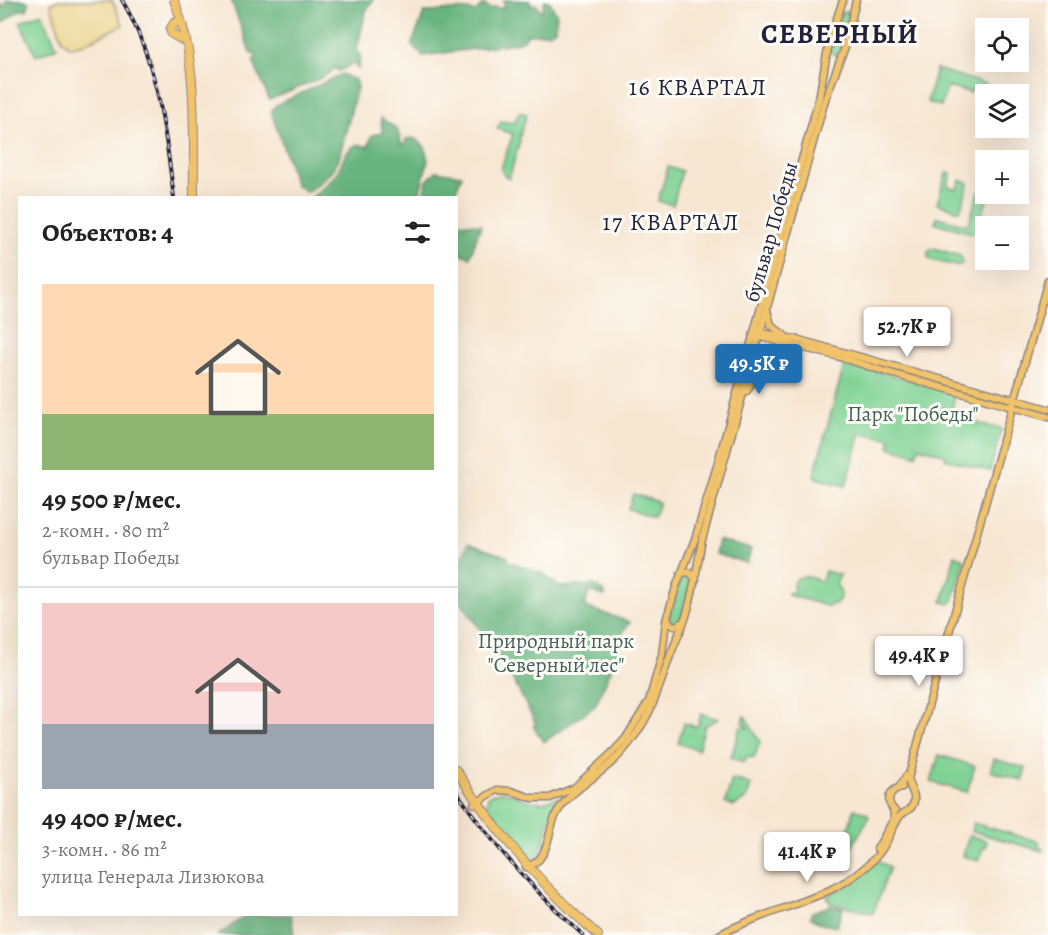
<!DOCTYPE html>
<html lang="ru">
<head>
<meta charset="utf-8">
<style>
  :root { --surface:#fff; --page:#f2f2f2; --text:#222; --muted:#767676; --line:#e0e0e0; --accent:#1f6fb2 }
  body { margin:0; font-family:Alegreya,serif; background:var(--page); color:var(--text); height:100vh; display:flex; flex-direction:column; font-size:22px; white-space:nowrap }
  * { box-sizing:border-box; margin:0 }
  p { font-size:20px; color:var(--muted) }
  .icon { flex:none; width:33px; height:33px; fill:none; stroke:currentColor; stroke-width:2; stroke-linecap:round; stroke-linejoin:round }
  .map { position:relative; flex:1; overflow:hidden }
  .sheet { position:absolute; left:18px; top:196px; width:440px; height:720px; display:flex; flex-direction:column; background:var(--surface); border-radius:0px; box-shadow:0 6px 24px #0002 }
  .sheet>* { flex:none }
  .buttons { position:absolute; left:975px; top:18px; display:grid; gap:12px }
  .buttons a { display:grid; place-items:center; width:54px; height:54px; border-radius:0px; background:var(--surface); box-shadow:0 6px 24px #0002; font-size:30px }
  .price { position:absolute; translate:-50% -51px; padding:0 14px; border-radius:6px; background:#fff; color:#222; font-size:20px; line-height:39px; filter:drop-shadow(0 2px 3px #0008) }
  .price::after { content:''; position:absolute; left:50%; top:36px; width:18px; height:14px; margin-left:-9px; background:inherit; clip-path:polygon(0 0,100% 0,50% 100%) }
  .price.active { background:var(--accent); color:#fff }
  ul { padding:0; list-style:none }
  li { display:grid; align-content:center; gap:12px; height:318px; padding:0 24px }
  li+li { border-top:2px solid var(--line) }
  li span { display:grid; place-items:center; height:186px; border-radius:0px; color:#555 }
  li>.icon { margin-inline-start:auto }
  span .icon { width:108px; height:108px; fill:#fffc; stroke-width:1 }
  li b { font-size:26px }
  h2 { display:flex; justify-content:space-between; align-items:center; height:72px; padding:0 24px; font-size:26px }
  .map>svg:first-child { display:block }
  .green { fill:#80d294; stroke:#517a68; stroke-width:1.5 }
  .forest { fill:#68b47e; stroke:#456b5c; stroke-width:1.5 }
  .sand { fill:#eeda9e; stroke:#887e6c; stroke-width:1.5 }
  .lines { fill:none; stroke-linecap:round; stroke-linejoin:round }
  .major-casing { stroke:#8c8486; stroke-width:9 }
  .highway-casing { stroke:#8c8486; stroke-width:10 }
  .major { stroke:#f1c36a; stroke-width:6 }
  .highway { stroke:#f1c36a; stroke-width:8 }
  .rail-casing { stroke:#22223b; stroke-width:4 }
  .rail { stroke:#fdfcf7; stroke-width:1.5; stroke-dasharray:4.5; stroke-linecap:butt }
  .labels { text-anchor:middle; stroke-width:6; stroke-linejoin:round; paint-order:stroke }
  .street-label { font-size:21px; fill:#22223b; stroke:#fdfcf7 }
  .park-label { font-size:21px; fill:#43605a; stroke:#fdfcf7 }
  .quarter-label { font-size:24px; letter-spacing:1.5px; fill:#22223b; stroke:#fdfcf7 }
  .district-label { font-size:27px; font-weight:bold; letter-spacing:1.5px; fill:#22223b; stroke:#fdfcf7 }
</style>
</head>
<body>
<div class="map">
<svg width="1048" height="935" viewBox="0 0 1048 935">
  <rect width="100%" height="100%" fill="#fdfcf7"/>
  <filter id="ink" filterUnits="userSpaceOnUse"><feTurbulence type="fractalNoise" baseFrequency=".0167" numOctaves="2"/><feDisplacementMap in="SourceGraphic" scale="12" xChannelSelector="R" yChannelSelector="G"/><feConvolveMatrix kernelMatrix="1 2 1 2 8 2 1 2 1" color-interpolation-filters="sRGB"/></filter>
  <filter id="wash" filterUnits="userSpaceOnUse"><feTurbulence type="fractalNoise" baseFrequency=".008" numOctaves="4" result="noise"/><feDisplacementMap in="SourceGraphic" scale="24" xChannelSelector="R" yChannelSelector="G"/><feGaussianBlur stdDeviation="1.35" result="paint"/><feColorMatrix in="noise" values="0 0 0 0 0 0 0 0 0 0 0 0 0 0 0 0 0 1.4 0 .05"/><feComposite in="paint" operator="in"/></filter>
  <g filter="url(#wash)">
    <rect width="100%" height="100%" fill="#f7e6d2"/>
    <g class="green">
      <path d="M847,11L850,15L841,52L836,56L830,52L829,48L841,13Z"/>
      <path d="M42,13L57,47L36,56L20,22Z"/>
      <path d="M936,69L986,84L983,91L973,88L971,93L947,87L941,106L927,102Z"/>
      <path d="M519,112L527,114L519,139L520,141L509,179L504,175L501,169L513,134L497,129L501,121L514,123Z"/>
      <path d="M668,167L682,171L673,205L658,201Z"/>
      <path d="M946,173L951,174L948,186L957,189L960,180L969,183L960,211L937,204Z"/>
      <path d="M979,191L989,194L976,234L935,223L937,217L968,225Z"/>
      <path d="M934,248L960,256L962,259V264L956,266L931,260L928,257V252Z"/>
      <path d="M845,362L956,393L950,415L988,426L1002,428L990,471L945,459L946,455L919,447L916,455L889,447L891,439L861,433L846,486L816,478L814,475Z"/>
      <path d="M633,494L659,502L654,517L628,509Z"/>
      <path d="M955,555L965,560L953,601L949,604L942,602Z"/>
      <path d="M825,571L840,575L836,585C842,590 842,599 835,604L827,606L788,595L789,592L794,593L793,584C799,571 811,578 822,581Z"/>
      <path d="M688,574L692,580L680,622L678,624L672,623L669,617L682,576Z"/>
      <path d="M701,714L718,719L705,726L698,750L678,743L684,723L697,727Z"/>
      <path d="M745,716L760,742L754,758L747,756L745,762L731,758L740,727L747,728L743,723Z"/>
      <path d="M939,755L975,766L967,792L931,782Z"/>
      <path d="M994,759L1026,768L1022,780L990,771Z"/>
      <path d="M732,779L751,784L747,798L734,806L725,803Z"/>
      <path d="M503,791L530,801L543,802L572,792C563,800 555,808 550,819C544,833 547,857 529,860L526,858L486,807L488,797L492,794Z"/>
      <path d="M854,809L867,813L869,817L852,847L844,845Z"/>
      <path d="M973,823L1040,842L1038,847L1043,849L1042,851L971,831Z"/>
      <path d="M969,835L987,841L986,847H983L979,861L963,856Z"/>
      <path d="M877,861L890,867L873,913L830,903L827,896L863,874Z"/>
    </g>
    <g class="forest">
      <path d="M6,0H25L29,3L27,10H20L0,24V3L3,7L6,5Z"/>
      <path d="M231,0H373L366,11L357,49L360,56L359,68H356V63C348,64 345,70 338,71L335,67C332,71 332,72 328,74C323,78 273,99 269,99L253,61L256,58L255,54H251Z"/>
      <path d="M508,0L530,1V6L535,4L542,11L545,0L550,2L557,15L555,29L549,33L528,34L524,39L516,43L423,56L412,45C415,33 421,24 424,12C442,13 458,6 476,12L483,4L490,9L496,7L503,9L505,6L503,1Z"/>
      <path d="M342,74L355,80L357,87L339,159C332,173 320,184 306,192L302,188L296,186C288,162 281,138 272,115V110L276,105Z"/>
      <path d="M381,118L397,129L402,145L405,144L406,139L414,138L425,147L428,161L418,198H311C320,191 329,183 336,174C345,160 342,152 358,144L368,147L372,135L382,133Z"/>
      <path d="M436,171L462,175L453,198H422L427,181Z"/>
      <path d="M456,222L481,225L470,257L456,252Z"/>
      <path d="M718,540L751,549L747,563L715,554Z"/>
      <path d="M468,543L508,557L507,561L544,574L559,587L594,585L605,593V596L589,591L585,607L630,622L621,635L619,652L595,706L544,742L533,726L536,724L512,678L456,594V574Z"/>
      <path d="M830,906L843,908L837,927L821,924L810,917L812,912Z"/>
      <path d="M247,915H291L294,935H218Z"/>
    </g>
    <path class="sand" d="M58,0H112L123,25L81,45L70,47L62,40L51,4Z"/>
  </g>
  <g filter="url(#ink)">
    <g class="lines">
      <defs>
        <g id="major">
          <path d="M767,310L771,325L784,335"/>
          <path d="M758,332L799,340L1048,409"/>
          <path d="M757,336L840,357L886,372L1048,417"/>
          <path d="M754,367C763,353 774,347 790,346"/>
          <path d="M747,391L756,374"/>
          <path d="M681,573L689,572L696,579"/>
          <path d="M667,617L670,624L675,626L684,622"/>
          <path d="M900,786L906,776"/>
          <path d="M474,804L497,790L511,791L532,798H550L574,788L612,753L626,738L649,701L662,655L666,621L676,587L695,539L716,469L819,98L829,42L843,0"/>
          <path d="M895,811C885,802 888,790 902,787"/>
          <path d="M877,849L894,819L893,809"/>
          <path d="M526,867C552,860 546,829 558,811C574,786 604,774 622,752C651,718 655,699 669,659C674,644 681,631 686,616C694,591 697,565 702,540L825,100L845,47L856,0"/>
          <path d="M719,935C769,907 836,901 876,857C887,845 891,830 899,817C904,811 913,810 914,801C916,791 906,788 909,775L1048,280"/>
        </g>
        <g id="highway">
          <path d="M174,0C199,62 193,132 194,198"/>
          <path d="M182,40L172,34L170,30L174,23L179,22L182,23"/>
          <path d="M456,770C495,831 544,888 598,935"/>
        </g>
      </defs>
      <use href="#major" class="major-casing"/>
      <use href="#highway" class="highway-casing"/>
      <use href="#major" class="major"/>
      <use href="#highway" class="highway"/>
      <defs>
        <g id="rail">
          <path d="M122,0C158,62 165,129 174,198"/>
          <path d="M456,791C492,844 535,892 583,935"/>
        </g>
      </defs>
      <use href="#rail" class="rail-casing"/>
      <use href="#rail" class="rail"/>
    </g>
  </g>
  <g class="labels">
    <g class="street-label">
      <text transform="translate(771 232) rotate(-74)" y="7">бульвар Победы</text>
    </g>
    <g class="park-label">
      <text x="913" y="421">Парк "Победы"</text>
      <text x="556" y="648">Природный парк<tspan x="556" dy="24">"Северный лес"</tspan></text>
    </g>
    <g class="quarter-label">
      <text x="698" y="95">16 КВАРТАЛ</text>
      <text x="671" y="230">17 КВАРТАЛ</text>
    </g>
    <g class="district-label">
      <text x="840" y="43">СЕВЕРНЫЙ</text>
    </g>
  </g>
</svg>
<div class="buttons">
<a><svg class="icon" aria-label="locate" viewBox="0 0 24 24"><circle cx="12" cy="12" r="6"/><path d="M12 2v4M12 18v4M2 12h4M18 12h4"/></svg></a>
<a><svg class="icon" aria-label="layers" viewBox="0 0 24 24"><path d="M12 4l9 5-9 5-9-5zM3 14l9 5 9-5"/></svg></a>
<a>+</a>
<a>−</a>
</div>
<b class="price" style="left:907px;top:358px">52.7K ₽</b>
<b class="price active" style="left:759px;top:395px">49.5K ₽</b>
<b class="price" style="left:919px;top:687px">49.4K ₽</b>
<b class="price" style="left:807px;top:883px">41.4K ₽</b>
<section class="sheet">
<h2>Объектов: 4<svg class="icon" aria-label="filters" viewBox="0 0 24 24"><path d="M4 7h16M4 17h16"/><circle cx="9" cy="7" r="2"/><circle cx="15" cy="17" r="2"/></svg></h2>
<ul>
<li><span style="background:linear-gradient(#ffd9b3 70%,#8fb573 0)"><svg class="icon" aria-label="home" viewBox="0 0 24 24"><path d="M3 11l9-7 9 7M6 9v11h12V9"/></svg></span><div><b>49 500 ₽/мес.</b><p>2-комн. · 80 m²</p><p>бульвар Победы</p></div></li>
<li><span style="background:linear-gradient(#f6c9c9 65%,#9aa5b1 0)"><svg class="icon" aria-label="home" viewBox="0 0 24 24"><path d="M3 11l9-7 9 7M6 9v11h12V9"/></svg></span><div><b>49 400 ₽/мес.</b><p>3-комн. · 86 m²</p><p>улица Генерала Лизюкова</p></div></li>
</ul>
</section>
</div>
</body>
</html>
